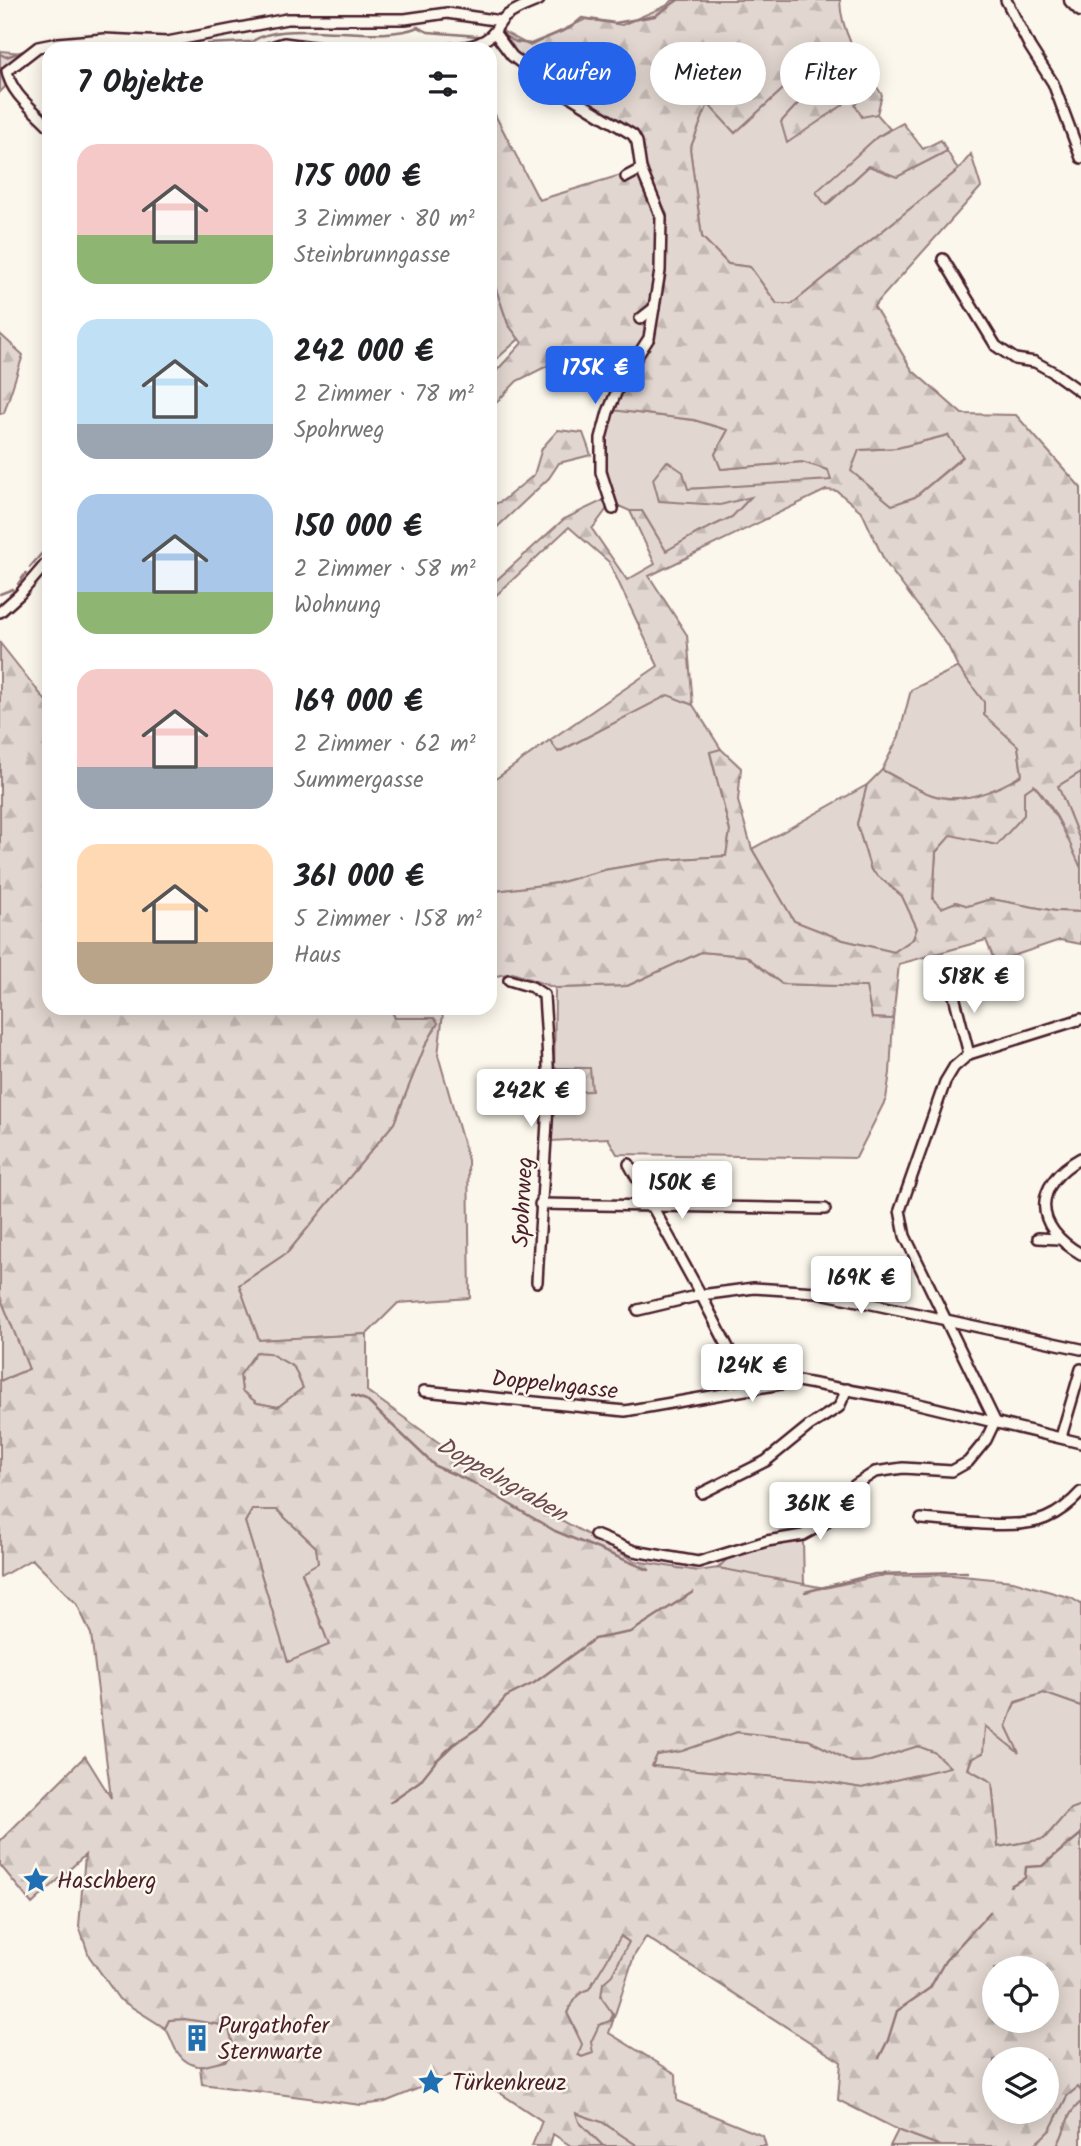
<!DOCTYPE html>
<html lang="de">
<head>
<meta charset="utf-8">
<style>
  :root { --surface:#fff; --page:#f2f2f2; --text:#202124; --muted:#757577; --accent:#2563eb }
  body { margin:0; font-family:Kalam,sans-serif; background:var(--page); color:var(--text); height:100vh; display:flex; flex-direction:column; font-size:26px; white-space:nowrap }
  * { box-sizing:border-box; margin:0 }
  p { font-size:23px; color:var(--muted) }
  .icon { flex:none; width:38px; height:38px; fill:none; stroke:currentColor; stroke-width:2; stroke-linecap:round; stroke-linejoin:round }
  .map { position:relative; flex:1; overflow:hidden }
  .side { position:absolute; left:42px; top:42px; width:455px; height:973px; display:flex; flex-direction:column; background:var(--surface); border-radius:21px; box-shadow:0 4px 18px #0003 }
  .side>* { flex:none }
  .banner { position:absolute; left:518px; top:42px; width:457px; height:63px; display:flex; gap:14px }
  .fabs { position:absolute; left:982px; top:1956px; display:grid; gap:14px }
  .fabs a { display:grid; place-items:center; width:77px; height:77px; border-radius:50%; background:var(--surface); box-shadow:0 4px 18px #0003; font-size:35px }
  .price { position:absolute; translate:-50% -60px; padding:0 16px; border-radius:7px; background:#fff; color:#222; font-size:23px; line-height:46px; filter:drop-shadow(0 2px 4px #0008) }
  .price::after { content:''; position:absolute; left:50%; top:42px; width:21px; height:16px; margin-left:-10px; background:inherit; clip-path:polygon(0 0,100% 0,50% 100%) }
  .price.selected { background:var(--accent); color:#fff }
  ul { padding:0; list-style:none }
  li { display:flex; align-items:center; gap:21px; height:175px; padding:0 35px }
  li span { display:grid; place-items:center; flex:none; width:196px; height:140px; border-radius:21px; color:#555 }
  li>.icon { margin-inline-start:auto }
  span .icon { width:84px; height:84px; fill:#fffc; stroke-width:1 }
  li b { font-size:30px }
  h2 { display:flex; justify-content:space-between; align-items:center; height:84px; padding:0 35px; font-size:30px }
  .pill { padding:0 24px; border-radius:32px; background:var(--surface); box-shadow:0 4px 18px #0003; font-size:24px; line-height:63px }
  .pill.selected { background:var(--accent); color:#fff }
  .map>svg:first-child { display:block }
  .green { fill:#e2d7d0; stroke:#967b7e; stroke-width:2 }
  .forest { fill:url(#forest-firs); stroke:#967b7e; stroke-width:2; fill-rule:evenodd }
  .garden { fill:url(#garden-furrows); stroke:#967b7e; stroke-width:2 }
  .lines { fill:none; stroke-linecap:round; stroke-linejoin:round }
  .stream { stroke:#907477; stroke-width:2.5 }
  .street-casing { stroke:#4a1f2b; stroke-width:14 }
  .primary-casing { stroke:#4a1f2b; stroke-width:19 }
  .street { stroke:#fbf7ec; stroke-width:9 }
  .primary { stroke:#fbf7ec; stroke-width:14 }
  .labels { text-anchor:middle; stroke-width:5; stroke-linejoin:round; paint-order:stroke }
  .street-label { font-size:23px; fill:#4a1f2b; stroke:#fbf7ec }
  .poi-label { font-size:23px; fill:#4a1f2b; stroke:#fbf7ec; text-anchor:start }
  .water-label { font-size:24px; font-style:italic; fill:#6d4a51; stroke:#fbf7ec }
</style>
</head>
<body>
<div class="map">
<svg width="1081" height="2146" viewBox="0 0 1081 2146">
  <defs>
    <pattern id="forest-firs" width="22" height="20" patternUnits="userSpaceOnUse" patternTransform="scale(1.75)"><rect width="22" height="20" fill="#e2d7d0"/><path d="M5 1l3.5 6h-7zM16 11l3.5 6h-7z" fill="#c3b8b3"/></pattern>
    <pattern id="garden-furrows" width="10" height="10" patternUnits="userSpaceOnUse" patternTransform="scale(1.75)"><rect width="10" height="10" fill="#e2d7d0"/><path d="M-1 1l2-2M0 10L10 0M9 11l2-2" fill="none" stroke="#c3b8b3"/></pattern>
  </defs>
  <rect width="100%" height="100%" fill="#fbf7ec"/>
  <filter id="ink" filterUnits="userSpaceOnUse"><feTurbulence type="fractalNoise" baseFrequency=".0143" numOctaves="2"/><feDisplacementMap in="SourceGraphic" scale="14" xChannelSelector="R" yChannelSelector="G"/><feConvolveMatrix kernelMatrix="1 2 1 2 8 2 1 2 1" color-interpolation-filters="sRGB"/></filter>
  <g filter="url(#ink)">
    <g class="green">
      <path d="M807,67L818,82L781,122L850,90L861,99L862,116L877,114L890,129L877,137L817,192L827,205L869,166L897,177L947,151L958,170L792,304H777L750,267L728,264L702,237L690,149L708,103L735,133Z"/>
      <path d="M490,271L508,324L519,339L491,364Z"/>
      <path d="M612,410L694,420L728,430L715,454L721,469L802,462L829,470L831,481L688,489L659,501L752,496L732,517L698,533L666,551L642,511H630L614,504C605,471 602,443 612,410Z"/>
      <path d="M948,435L963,456L915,497L892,506L850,471L858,450L897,448Z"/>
      <path d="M958,667L1018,746L1022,775C996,791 963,805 932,795C915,789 898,778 882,770L899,736L911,690Z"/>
      <path d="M668,694L693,705L721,749L710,753L730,831L726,856L663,860L604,870L558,883L496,891L490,882V783L550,740L559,752Z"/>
      <path d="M1081,772V843L1058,786Z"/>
      <path d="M867,785L857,824L871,870L902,896L917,928L913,939L894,952L843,940L794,921L752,849Z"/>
      <path d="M1034,785C1047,800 1076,848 1081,867C1081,880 1081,898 1081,912L1055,911L991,899L968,906L956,902L941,909L933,899L936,852L951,834L997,845L1024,792Z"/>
      <path d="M701,952L746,956L782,984L867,987L872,1018L893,1019L890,1073L886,1099L856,1158L617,1154L608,1138L551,1141L554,1092L555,988L627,986Z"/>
      <path d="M390,1008H449L443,1013L438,1055L468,1160L470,1298L398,1303L367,1334L259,1340L239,1285L288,1252L394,1123L425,1046L438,1023L433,1018H395Z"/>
      <path d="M0,1296L29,1369L0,1381Z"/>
      <path d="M256,1352L269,1353L294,1367L303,1388L278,1407L257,1403L242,1391L240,1375Z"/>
      <path d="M252,1510H277L316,1547L319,1563L302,1573L329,1645L288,1663L245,1522Z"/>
      <path d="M803,1541L804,1586L718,1568L731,1555L765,1544Z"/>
      <path d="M1044,1693L1081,1706V1805L1070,1809L1044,1839L998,1847L992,1782L968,1769L985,1725L1018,1752L1006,1726L1015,1703Z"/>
      <path d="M737,1732L809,1740L852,1762L870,1761L918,1746L934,1752L951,1767L862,1788L820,1781L652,1766L656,1755L682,1751Z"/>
      <path d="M620,1936L629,1942L612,1976L603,1983L613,2015L593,2053L582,2057L578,2054L577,2032L567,2013C572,2002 576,1993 589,1989Z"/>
      <path d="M185,2019L228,2026L235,2050C220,2068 193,2074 178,2053C172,2045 171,2035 165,2028L169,2020Z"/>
      <path d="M1078,2087L1081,2091V2102C1064,2116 1068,2128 1057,2146H1033L1050,2130L1067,2096Z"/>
      <path d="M575,2113L602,2122L638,2146H603L579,2122Z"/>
      <path d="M898,2130L941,2146H890Z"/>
    </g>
    <g class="forest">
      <path d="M673,0H840C841,36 863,65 882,95L877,114L862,117L855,105L860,98L850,91L843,105L787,143L781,122L818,82L807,67L735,133L708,104L690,149L702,237L728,264L750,267L777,304H792L958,170L971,154L981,187L874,306L912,370L962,414L1016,415L1081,488V772L1058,786L1081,843V868C1068,840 1056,808 1034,785L1024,792V815L997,845L951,835L936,852L933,899L941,908L956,902L968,906L991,899L1055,911L1081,912V944L1060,940L995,962L986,940L899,964L893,1019L872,1018L866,987L782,984L746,956L701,952L627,986L555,988L513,973L490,977V882L496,891L558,883L604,870L663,860L726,856L730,831L710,752L721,749L741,768L738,801L752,849L794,921L843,940L894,952L913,939L917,928L902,896L871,870L857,824L867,785L882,770C898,778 915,789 932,795C963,805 996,791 1022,775L1018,746L984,715V702L958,667L948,646L885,562L862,512L837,491L826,490L649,576L687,635L693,705L668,695L558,752L550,740L658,666L609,562L569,527L490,601V586L564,519L606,499L609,506L592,529L627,580L655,564L630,511H642L666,551L698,533L732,517L751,497L720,505L659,501L653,479L667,461L683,472L688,489L831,480L828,470L802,462L721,469L715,454L728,430L694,420L612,410L619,380V367L588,358L561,359L517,381L490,409V378L522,343L508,324L490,271V105L539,200L637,170L634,131L606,119L514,54L504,42V32L530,46L586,19L622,25L666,6ZM948,435L963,457L915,497L892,505L851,471L859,450L897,448Z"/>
      <path d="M0,51L23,53C8,64 1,67 6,86L0,92Z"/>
      <path d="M903,123L923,149L941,140L947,151L897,177L869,166L826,205L816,192L877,137Z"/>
      <path d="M0,334L23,355L4,413L0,414Z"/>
      <path d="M558,430L583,433L591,455L559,463L549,478L490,534V506L502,501L534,475L542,448Z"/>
      <path d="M0,643L49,705V1008H390L395,1018H434L438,1023L425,1046L394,1123L288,1252L239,1285L259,1340L367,1334V1391L495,1483L635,1561L698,1571L718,1568L825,1588L878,1576L952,1575L1013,1581L1071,1598L1081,1604V1706L1044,1693L1015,1702L1006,1726L1019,1753L985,1726L983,1753L971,1759L968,1769L992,1782L998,1847L1044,1839L1070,1809L1081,1805V2091L1078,2087L1067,2096L1050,2130L1033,2146H941L898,2130L838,2100L841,2062L646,1937L634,1956L609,2033L676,2074L677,2101L763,2136L766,2146H638L602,2122L576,2113L579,2122L603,2146H571L553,2134L550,2146H532L542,2121L497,2091L449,2076L385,2102L361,2105L202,2084L200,2067L225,2061L235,2051L228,2026L185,2019L169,2020L165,2028L119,1999L89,1956L79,1926L85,1855L32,1904L0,1865V1841L85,1756L111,1798L91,1634L77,1604L32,1559L0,1577V1381L29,1369L0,1296ZM256,1352L269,1353L294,1367L303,1388L278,1407L257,1403L242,1391L240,1375ZM252,1510H277L316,1547L318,1563L302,1572L329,1645L288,1662L245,1522ZM737,1732L809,1740L852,1762L870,1761L918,1746L934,1752L950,1767L862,1788L820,1781L652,1766L657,1755L682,1751ZM621,1936L629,1942L612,1975L603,1983L601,1997L613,2014L612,2020L599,2025L591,2042L593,2053L582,2057L578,2055L582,2044L567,2013C572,2002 576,1993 589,1989ZM994,1969H1046V2021H994ZM994,2060H1046V2112H994Z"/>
      <path d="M1081,2102V2146H1057C1068,2128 1064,2116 1081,2102Z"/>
    </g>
    <path class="garden" d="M554,1068H590L592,1091L554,1092Z"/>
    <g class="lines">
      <g class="stream">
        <path d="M503,35L516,42L531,44L570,28L582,18L615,23L655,16L678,0"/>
        <path d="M207,44L249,42"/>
        <path d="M52,49L99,45L130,49"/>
        <path d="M163,49L196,47"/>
        <path d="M244,49C272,12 374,46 418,27L428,32L478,36"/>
        <path d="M0,54L6,57L27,50"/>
        <path d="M30,567L43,552L49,536"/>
        <path d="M18,584L26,573"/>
        <path d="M0,594L13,589"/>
        <path d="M352,1395L366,1400L435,1466L472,1482L555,1531L649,1570"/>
        <path d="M805,1592L875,1574L967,1572"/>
        <path d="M390,1802L420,1781L436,1761L454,1744L481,1726L506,1697L534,1683L594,1639L631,1632L693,1592"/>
        <path d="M1010,1886L1025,1878L1026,1867L1042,1866L1081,1834"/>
        <path d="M879,2058L888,2040L897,2011L930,1988L945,1961L990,1912"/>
      </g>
      <defs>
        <g id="street">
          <path d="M1006,0L1030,47L1053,83L1081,158"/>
          <path d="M494,32L512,56L543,80L633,135L637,142L641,169L661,217L660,271L649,338L621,381L608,412L601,438V472L613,509"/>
          <path d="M265,49L284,43L328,49"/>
          <path d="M447,49C462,48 483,46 494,32C498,27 499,23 504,18C514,9 527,5 539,0"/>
          <path d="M49,126C34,110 11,94 7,71L38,47L58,43L104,39L167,42L287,19H405L447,13L501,21"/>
          <path d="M626,177L641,169"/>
          <path d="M943,259L996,346L1015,359L1035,362L1053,372L1081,392"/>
          <path d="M640,319L654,308"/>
          <path d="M0,612L20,594L49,560"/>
          <path d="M509,980L532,987L544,995C546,1031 550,1067 548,1103C545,1163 540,1222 537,1282"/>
          <path d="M951,984L969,1054"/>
          <path d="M1081,1158C1032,1185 1033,1227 1081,1254"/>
          <path d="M629,1164L701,1295L750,1390"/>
          <path d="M540,1204L825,1209"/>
          <path d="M1038,1238L1059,1239"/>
          <path d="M638,1310L701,1295L754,1288L816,1292L1081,1349"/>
          <path d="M424,1391L625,1411L798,1381L898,1399L1081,1443"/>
          <path d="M1061,1437L1081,1369"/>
          <path d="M702,1493L766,1461L809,1426L839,1407L847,1389"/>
          <path d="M921,1519C954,1521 1017,1531 1046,1518C1060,1512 1071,1503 1081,1492"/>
          <path d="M595,1535L634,1551L698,1562L767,1541L803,1535L825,1523L855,1485L875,1472L903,1468L952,1471L968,1462L986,1440L995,1421L905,1236L900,1210L945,1082L954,1067L969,1054L1081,1019"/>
        </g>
        <path id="primary" d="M1072,0L1081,9"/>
      </defs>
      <use href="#street" class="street-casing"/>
      <use href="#primary" class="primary-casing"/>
      <use href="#street" class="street"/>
      <use href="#primary" class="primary"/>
    </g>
  </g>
  <defs>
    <symbol id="sight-bare" viewBox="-9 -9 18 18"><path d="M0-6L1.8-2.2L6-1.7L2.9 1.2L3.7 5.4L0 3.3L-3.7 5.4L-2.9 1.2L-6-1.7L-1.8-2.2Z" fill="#1f6fb2" stroke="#fbf7ec" stroke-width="2.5" paint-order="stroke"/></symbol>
    <symbol id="building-bare" viewBox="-9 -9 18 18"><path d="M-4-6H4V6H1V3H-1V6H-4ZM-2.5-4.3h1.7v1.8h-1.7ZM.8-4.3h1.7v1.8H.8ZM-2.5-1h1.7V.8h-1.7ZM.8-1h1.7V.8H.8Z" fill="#1f6fb2" stroke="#fbf7ec" stroke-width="2.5" paint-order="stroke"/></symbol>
  </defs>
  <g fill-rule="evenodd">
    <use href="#sight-bare" x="17" y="1861" width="38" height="38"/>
    <use href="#building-bare" x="178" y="2019" width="38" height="38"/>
    <use href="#sight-bare" x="412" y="2063" width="38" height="38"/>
  </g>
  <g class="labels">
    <g class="street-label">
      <text transform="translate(522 1202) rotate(-87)" y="8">Spohrweg</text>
      <text transform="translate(555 1384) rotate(6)" y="8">Doppelngasse</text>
    </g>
    <g class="poi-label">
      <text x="57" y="1888">Haschberg</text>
      <text x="218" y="2033">Purgathofer<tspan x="218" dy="26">Sternwarte</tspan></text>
      <text x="452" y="2090">Türkenkreuz</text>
    </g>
    <g class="water-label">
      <text transform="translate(502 1479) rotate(30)" y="8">Doppelngraben</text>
    </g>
  </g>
</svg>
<div class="fabs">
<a><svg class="icon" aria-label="locate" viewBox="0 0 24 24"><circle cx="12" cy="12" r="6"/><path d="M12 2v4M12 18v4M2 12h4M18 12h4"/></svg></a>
<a><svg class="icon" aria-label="layers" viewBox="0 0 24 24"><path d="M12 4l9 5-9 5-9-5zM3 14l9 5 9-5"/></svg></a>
</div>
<b class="price selected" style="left:595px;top:406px">175K €</b>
<b class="price" style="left:974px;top:1015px">518K €</b>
<b class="price" style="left:531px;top:1129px">242K €</b>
<b class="price" style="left:682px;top:1221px">150K €</b>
<b class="price" style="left:861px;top:1316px">169K €</b>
<b class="price" style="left:752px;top:1404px">124K €</b>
<b class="price" style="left:820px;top:1542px">361K €</b>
<div class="banner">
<a class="pill selected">Kaufen</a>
<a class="pill">Mieten</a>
<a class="pill">Filter</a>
</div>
<section class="side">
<h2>7 Objekte<svg class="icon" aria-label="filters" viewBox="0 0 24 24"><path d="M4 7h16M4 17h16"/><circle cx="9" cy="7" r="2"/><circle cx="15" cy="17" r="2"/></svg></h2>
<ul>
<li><span style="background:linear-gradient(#f6c9c9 65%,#8fb573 0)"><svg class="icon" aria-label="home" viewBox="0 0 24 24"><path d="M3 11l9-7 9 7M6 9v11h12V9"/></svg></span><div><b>175 000 €</b><p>3 Zimmer · 80 m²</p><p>Steinbrunngasse</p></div></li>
<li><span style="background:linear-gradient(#bfe0f5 75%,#9aa5b1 0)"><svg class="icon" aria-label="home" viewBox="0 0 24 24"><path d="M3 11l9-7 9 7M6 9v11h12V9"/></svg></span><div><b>242 000 €</b><p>2 Zimmer · 78 m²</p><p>Spohrweg</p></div></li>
<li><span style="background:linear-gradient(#a9c7e8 70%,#8fb573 0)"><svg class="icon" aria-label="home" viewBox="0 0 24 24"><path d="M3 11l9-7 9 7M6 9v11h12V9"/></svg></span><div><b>150 000 €</b><p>2 Zimmer · 58 m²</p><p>Wohnung</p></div></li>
<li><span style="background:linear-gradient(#f6c9c9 70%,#9aa5b1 0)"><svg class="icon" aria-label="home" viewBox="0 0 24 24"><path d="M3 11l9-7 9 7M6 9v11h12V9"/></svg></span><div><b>169 000 €</b><p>2 Zimmer · 62 m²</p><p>Summergasse</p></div></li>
<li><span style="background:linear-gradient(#ffd9b3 70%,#b9a48a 0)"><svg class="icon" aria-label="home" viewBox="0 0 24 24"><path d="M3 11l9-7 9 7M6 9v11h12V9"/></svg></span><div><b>361 000 €</b><p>5 Zimmer · 158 m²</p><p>Haus</p></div></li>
</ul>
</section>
</div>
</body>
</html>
